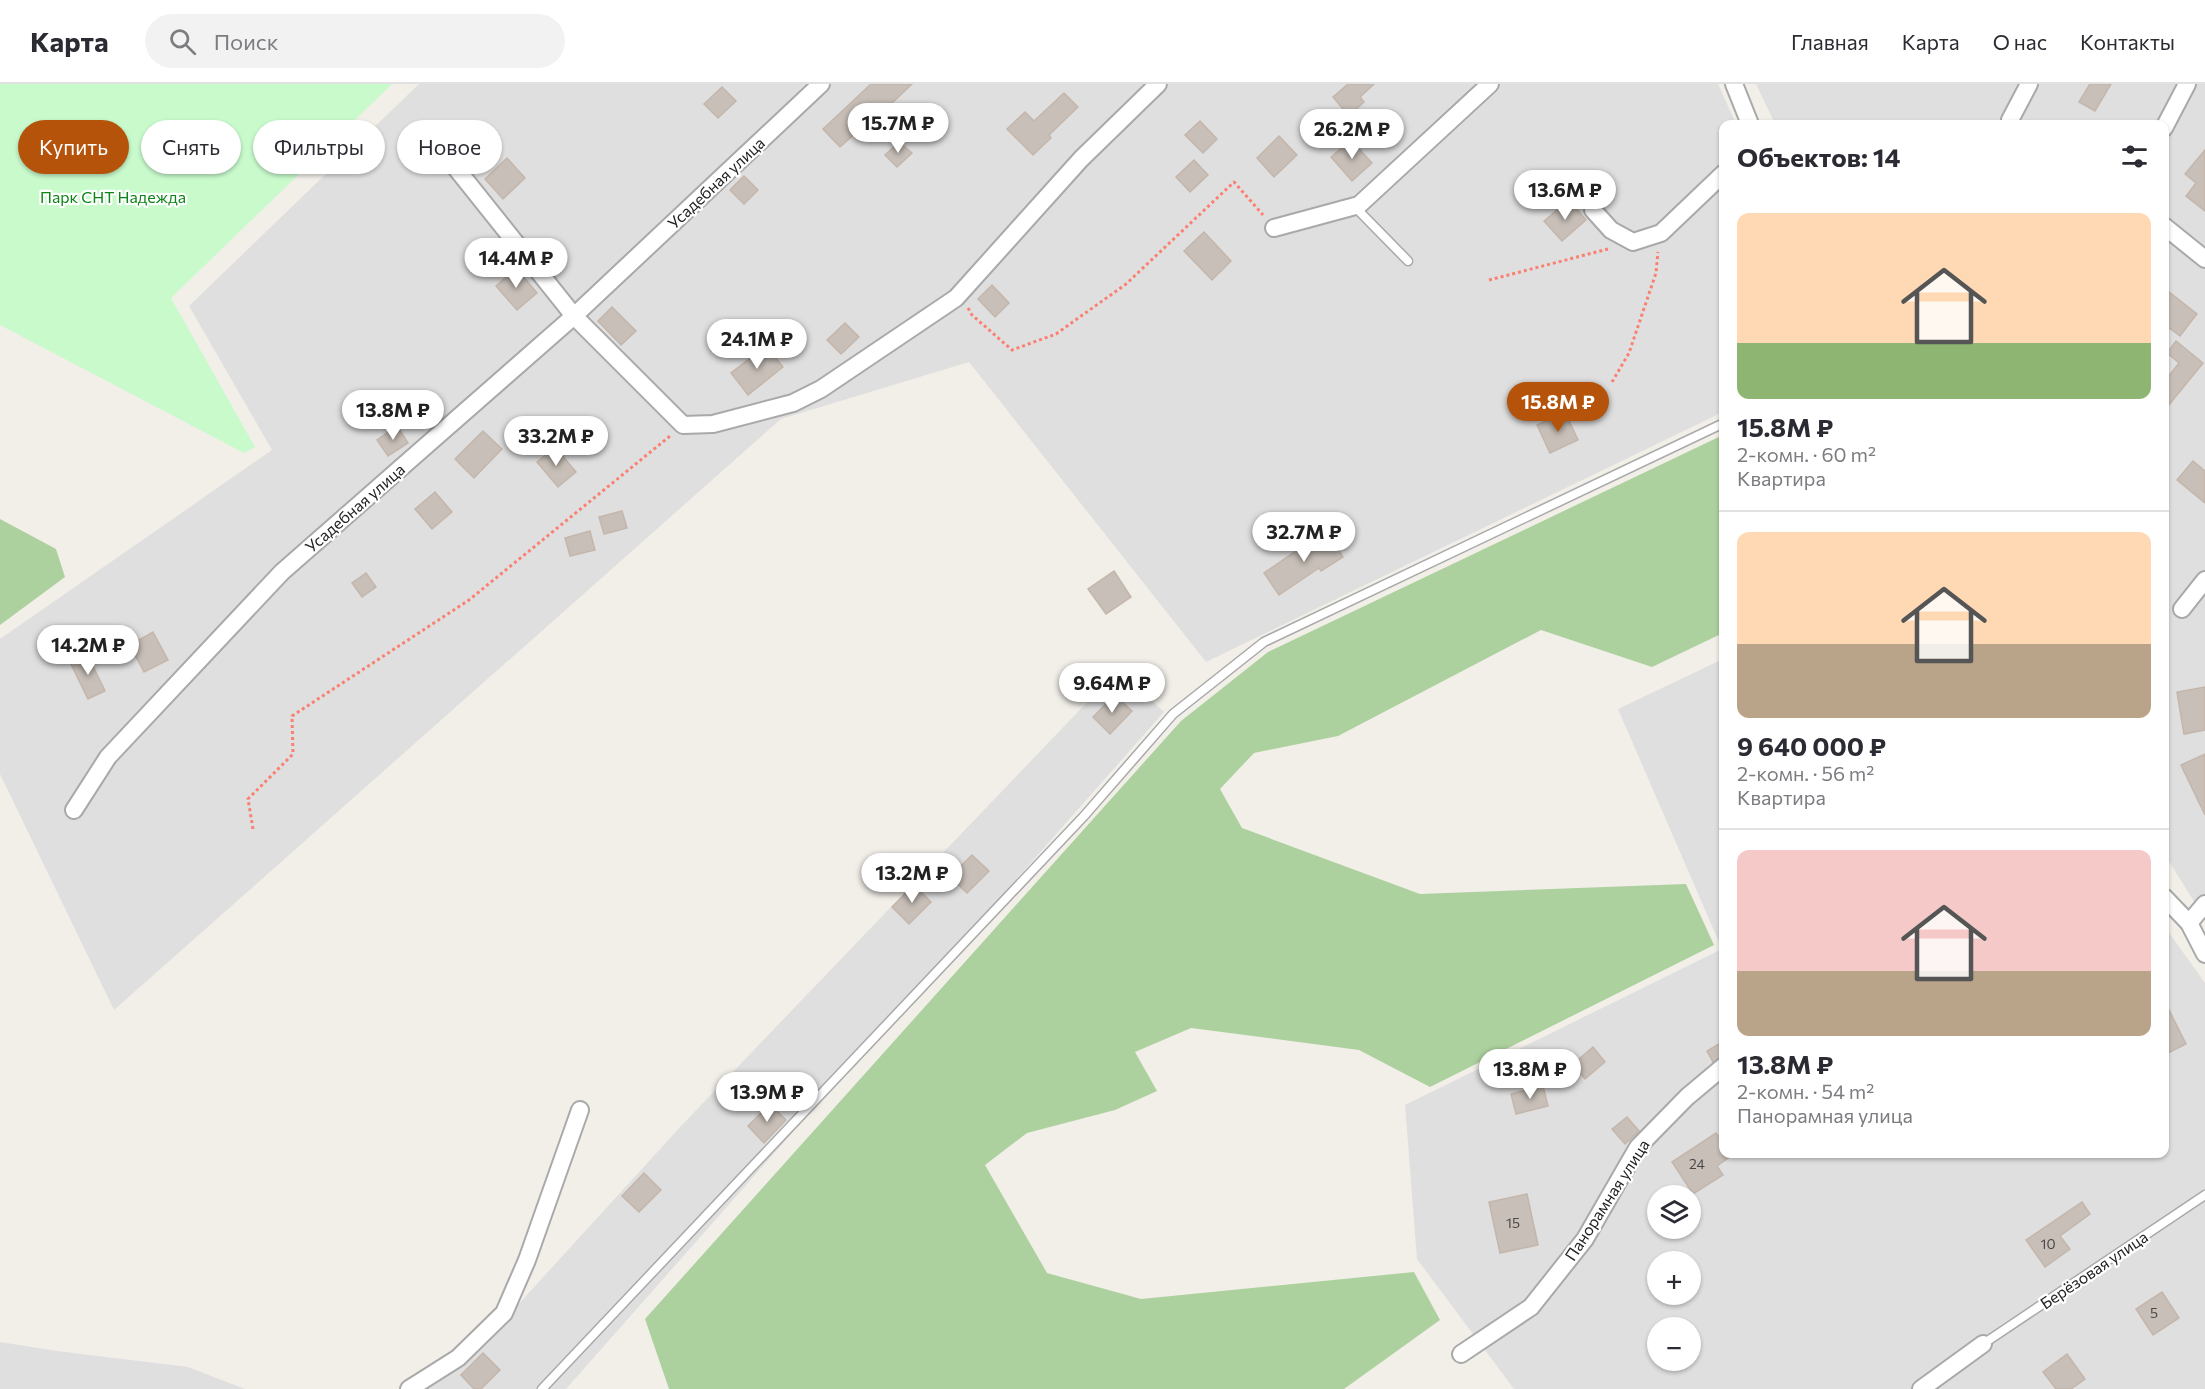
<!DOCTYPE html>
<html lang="ru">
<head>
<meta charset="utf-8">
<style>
  :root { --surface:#fff; --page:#f2f2f3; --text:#2b2b33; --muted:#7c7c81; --line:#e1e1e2; --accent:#b45309 }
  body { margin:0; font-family:Commissioner,sans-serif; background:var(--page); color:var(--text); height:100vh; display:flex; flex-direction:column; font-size:22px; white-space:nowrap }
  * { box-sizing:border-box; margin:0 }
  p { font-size:20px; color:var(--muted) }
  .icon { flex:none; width:33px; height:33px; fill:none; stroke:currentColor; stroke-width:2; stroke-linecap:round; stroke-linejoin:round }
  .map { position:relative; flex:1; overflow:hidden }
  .drawer { position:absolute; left:1719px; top:36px; width:450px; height:1038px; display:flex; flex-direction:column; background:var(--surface); border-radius:12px; box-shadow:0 2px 4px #0004 }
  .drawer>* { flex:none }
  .top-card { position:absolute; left:18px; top:36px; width:570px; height:54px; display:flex; gap:12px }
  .fabs { position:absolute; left:1647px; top:1101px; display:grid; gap:12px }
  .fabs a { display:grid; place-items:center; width:54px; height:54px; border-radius:50%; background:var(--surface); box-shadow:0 2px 4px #0004; font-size:30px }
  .price { position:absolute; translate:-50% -51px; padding:0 14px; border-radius:21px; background:#fff; color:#222; font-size:20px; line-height:39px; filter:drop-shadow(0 2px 3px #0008) }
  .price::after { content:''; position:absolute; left:50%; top:36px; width:18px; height:14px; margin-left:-9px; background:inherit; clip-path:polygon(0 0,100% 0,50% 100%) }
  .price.current { background:var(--accent); color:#fff }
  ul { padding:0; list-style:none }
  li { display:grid; align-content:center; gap:12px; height:318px; padding:0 18px }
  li+li { border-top:2px solid var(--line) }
  li span { display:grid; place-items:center; height:186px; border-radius:12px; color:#555 }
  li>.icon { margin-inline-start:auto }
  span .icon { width:108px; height:108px; fill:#fffc; stroke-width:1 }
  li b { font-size:26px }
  h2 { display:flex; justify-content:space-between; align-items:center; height:72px; padding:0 18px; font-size:26px }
  .chip { padding:0 21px; border-radius:27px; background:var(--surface); box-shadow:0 2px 4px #0004; font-size:21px; line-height:54px }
  .chip.current { background:var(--accent); color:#fff }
  header { display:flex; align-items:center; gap:36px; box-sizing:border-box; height:84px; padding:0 30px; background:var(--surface); border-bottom:2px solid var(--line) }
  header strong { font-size:28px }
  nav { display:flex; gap:33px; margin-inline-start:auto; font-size:21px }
  .search { width:420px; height:54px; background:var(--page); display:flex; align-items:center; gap:15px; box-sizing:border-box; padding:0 21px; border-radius:33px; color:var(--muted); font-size:22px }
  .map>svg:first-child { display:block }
  .residential { fill:#e0dfdf; fill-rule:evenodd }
  .forest { fill:#add19e }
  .park { fill:#c8facc }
  .building { fill:#c7bfb8; stroke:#c4b6ab; stroke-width:1.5 }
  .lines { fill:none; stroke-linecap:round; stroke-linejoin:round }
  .service-casing { stroke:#a9a9a9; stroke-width:11 }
  .minor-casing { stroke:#a9a9a9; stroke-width:20 }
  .path { stroke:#fa8072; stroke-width:3; stroke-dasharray:3 3; stroke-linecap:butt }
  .service { stroke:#fff; stroke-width:8 }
  .minor { stroke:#fff; stroke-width:16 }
  .labels { text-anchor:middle; stroke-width:4.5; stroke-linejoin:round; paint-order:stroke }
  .number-label { font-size:14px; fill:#4b4948 }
  .street-label { font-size:16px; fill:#222; stroke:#fff }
  .park-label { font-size:16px; fill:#0c8416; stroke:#fff }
</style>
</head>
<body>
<header>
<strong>Карта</strong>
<div class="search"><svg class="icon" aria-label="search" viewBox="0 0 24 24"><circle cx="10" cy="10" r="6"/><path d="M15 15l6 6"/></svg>Поиск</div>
<nav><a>Главная</a><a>Карта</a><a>О нас</a><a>Контакты</a></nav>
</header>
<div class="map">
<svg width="2205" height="1305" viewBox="0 0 2205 1305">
  <rect width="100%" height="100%" fill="#f2efe9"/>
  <g class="residential">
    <path d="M419,0H1718L1736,40H1724L1723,328L1206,578L969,278L781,335L114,926L0,690V555L272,366L189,222Z"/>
    <path d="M1756,0H2205V835L2165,771L2164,40H1775Z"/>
    <path d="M1723,575L1724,1070H2164L2165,843L2205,899V1305H1514L1417,1175L1405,1021L1722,865L1618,625ZM1658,1112H1690V1144H1658ZM1658,1178H1690V1210H1658ZM1658,1244H1690V1276H1658Z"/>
    <path d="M1119,585L1164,628L566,1305H418L473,1270L682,1041Z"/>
    <path d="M0,1258L57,1267L188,1283L245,1305H0Z"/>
  </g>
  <g class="forest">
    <path d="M1723,351V549L1652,583L1541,546L1338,652L1254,669L1220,705L1242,744L1420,810L1686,800L1714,861L1430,1003L1359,966L1191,944L1135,968L1157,1007L1115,1026L1027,1049L985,1081L1047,1189L1141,1215L1414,1188L1440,1236L1344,1305H669L645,1235L1181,637L1268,568Z"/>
    <path d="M0,435L56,465L65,493L0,541Z"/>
  </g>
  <path class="park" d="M0,0H392L171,214L255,363L244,369L0,241Z"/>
  <g class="building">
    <path d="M871,0H912L872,38L870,36L840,63L823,45Z"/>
    <path d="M1348,0H1374L1360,13L1364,18L1349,32L1333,13Z"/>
    <path d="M2090,0H2111L2095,27L2079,18Z"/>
    <path d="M722,3L736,17L718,34L704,20Z"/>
    <path d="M1064,9L1078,23L1049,51L1051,54L1033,71L1007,45L1025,28L1034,37Z"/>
    <path d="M1200,37L1217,55L1203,69L1185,51Z"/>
    <path d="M1279,52L1297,71L1274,93L1257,74Z"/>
    <path d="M1351,56L1372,79L1352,97L1331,73Z"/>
    <path d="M899,58L912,69L897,83L885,71Z"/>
    <path d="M2205,66V127L2186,112L2196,99L2185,90Z"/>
    <path d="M507,74L525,94L503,115L485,95Z"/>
    <path d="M1194,76L1208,91L1190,108L1176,93Z"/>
    <path d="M744,92L758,106L744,120L730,106Z"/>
    <path d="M1569,116L1586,136L1562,157L1544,137Z"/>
    <path d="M1204,148L1231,177L1212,196L1184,167Z"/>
    <path d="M516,184L537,209L517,226L496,202Z"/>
    <path d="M992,201L1009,219L995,233L978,215Z"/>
    <path d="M2164,204L2197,230L2180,252L2164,240Z"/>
    <path d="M612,223L636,247L621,261L598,237Z"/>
    <path d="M845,239L859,253L841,270L827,256Z"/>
    <path d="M2176,257L2203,279L2164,327V298L2179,279L2167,269Z"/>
    <path d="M766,262L783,283L748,311L731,289Z"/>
    <path d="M1565,328L1578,356L1550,369L1537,341Z"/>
    <path d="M397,342L408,359L388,372L377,356Z"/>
    <path d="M483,347L502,365L474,394L455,375Z"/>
    <path d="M555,363L576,388L558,403L537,378Z"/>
    <path d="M2193,377L2205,387V419L2177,396Z"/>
    <path d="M435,408L452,428L432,445L415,425Z"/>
    <path d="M622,427L627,444L604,450L599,433Z"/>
    <path d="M1326,446L1343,473L1321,487L1319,484L1279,511L1264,489Z"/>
    <path d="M590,447L595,466L570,472L565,454Z"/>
    <path d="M1114,487L1131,513L1106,530L1088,505Z"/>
    <path d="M366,489L376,503L362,513L352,499Z"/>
    <path d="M153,548L168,576L144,588L130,561Z"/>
    <path d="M87,570L105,607L88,615L70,578Z"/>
    <path d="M2205,603V646L2184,650L2177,608Z"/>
    <path d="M1115,611L1132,627L1110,650L1093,633Z"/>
    <path d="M2205,670V731L2181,681Z"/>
    <path d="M972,771L989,787L967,809L950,793Z"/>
    <path d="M914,801L931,818L909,840L892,823Z"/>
    <path d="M2164,916L2186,960L2164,971Z"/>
    <path d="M1724,957V972L1713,978L1707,967Z"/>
    <path d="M1593,963L1605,978L1585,995L1573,980Z"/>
    <path d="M1543,1002L1548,1022L1516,1030L1511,1010Z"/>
    <path d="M770,1020L786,1036L764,1059L748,1042Z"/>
    <path d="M1627,1033L1639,1047L1625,1060L1612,1045Z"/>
    <path d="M1716,1049L1724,1060V1070H1729L1731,1072L1717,1082L1723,1091L1693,1110L1672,1078Z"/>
    <path d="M644,1089L661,1106L639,1128L622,1112Z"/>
    <path d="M1527,1110L1538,1161L1500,1169L1489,1118Z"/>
    <path d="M2082,1118L2090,1130L2060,1152L2070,1165L2045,1183L2026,1156Z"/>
    <path d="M2162,1208L2179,1234L2153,1251L2136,1225Z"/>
    <path d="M483,1269L500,1286L481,1305H474L461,1291Z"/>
    <path d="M2067,1270L2085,1295L2071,1305H2056L2043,1288Z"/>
  </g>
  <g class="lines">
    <defs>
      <g id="service">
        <path d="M1355,123L1408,177"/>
        <path d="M1983,1260L2205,1111"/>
        <path d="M542,1305L1084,732L1173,630L1264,558L1724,339"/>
      </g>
      <g id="minor">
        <path d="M1734,0L1750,40"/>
        <path d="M2010,36L2029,0"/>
        <path d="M2164,44L2187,0"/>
        <path d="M428,49L574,232L683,341L713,340L793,319L821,305L956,214L1081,75L1158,0"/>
        <path d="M1593,126L1611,146L1633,158L1661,149L1724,89"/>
        <path d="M2164,142L2205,175"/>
        <path d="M1274,144L1359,121L1490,0"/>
        <path d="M2182,525L2205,496"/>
        <path d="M74,726L108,673L282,488L574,232L821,0"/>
        <path d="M2164,813L2189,839L2205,870"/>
        <path d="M2189,839L2205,820"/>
        <path d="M1461,1270L1531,1223L1585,1155L1638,1063L1687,1013L1724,982"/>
        <path d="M409,1305L458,1274L504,1229L527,1176L580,1026"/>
        <path d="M1921,1305L1983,1260"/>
      </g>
    </defs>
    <use href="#service" class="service-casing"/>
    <use href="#minor" class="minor-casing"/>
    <g class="path">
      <path d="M1489,196L1608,165"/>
      <path d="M968,224L972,231L1012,266L1056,250L1126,200L1234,98L1263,131"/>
      <path d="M1612,298L1629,269L1656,189L1658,168"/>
      <path d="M253,745L248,715L293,670L292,632L469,516L670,352"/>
    </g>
    <use href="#service" class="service"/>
    <use href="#minor" class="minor"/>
  </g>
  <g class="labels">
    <g class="number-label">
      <text x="1697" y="1085">24</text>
      <text x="1513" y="1144">15</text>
      <text x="2048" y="1165">10</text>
      <text x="2154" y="1234">5</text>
    </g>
    <g class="street-label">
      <text transform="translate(716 99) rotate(-43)" y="6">Усадебная улица</text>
      <text transform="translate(355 424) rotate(-41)" y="6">Усадебная улица</text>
      <text transform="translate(1607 1116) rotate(-57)" y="6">Панорамная улица</text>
      <text transform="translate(2094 1186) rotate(-34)" y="6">Берёзовая улица</text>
    </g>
    <g class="park-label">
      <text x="113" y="119">Парк СНТ Надежда</text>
    </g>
  </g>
</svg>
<div class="fabs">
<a><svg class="icon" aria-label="layers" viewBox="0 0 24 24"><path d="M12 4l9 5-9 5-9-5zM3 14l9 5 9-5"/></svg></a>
<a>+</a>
<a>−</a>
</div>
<b class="price" style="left:898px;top:70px">15.7M ₽</b>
<b class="price" style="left:1352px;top:76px">26.2M ₽</b>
<b class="price" style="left:1565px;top:137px">13.6M ₽</b>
<b class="price" style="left:516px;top:205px">14.4M ₽</b>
<b class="price" style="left:757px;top:286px">24.1M ₽</b>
<b class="price current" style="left:1558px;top:349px">15.8M ₽</b>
<b class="price" style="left:393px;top:357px">13.8M ₽</b>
<b class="price" style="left:556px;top:383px">33.2M ₽</b>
<b class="price" style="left:1304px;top:479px">32.7M ₽</b>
<b class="price" style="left:88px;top:592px">14.2M ₽</b>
<b class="price" style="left:1112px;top:630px">9.64M ₽</b>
<b class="price" style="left:912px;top:820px">13.2M ₽</b>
<b class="price" style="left:1530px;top:1016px">13.8M ₽</b>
<b class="price" style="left:767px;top:1039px">13.9M ₽</b>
<div class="top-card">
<a class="chip current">Купить</a>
<a class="chip">Снять</a>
<a class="chip">Фильтры</a>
<a class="chip">Новое</a>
</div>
<section class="drawer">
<h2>Объектов: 14<svg class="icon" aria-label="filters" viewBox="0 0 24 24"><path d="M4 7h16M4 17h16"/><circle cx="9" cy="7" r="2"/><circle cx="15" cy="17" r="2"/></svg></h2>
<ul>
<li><span style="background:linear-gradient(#ffd9b3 70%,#8fb573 0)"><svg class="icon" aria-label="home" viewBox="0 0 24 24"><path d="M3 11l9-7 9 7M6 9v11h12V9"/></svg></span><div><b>15.8M ₽</b><p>2-комн. · 60 m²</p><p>Квартира</p></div></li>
<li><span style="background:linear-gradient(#ffd9b3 60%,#b9a48a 0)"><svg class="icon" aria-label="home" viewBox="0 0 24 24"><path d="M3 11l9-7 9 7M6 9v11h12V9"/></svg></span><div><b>9 640 000 ₽</b><p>2-комн. · 56 m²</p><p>Квартира</p></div></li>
<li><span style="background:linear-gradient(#f6c9c9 65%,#b9a48a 0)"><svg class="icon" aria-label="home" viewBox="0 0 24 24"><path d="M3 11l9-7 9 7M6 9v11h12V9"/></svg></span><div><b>13.8M ₽</b><p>2-комн. · 54 m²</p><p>Панорамная улица</p></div></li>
</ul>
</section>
</div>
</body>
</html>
